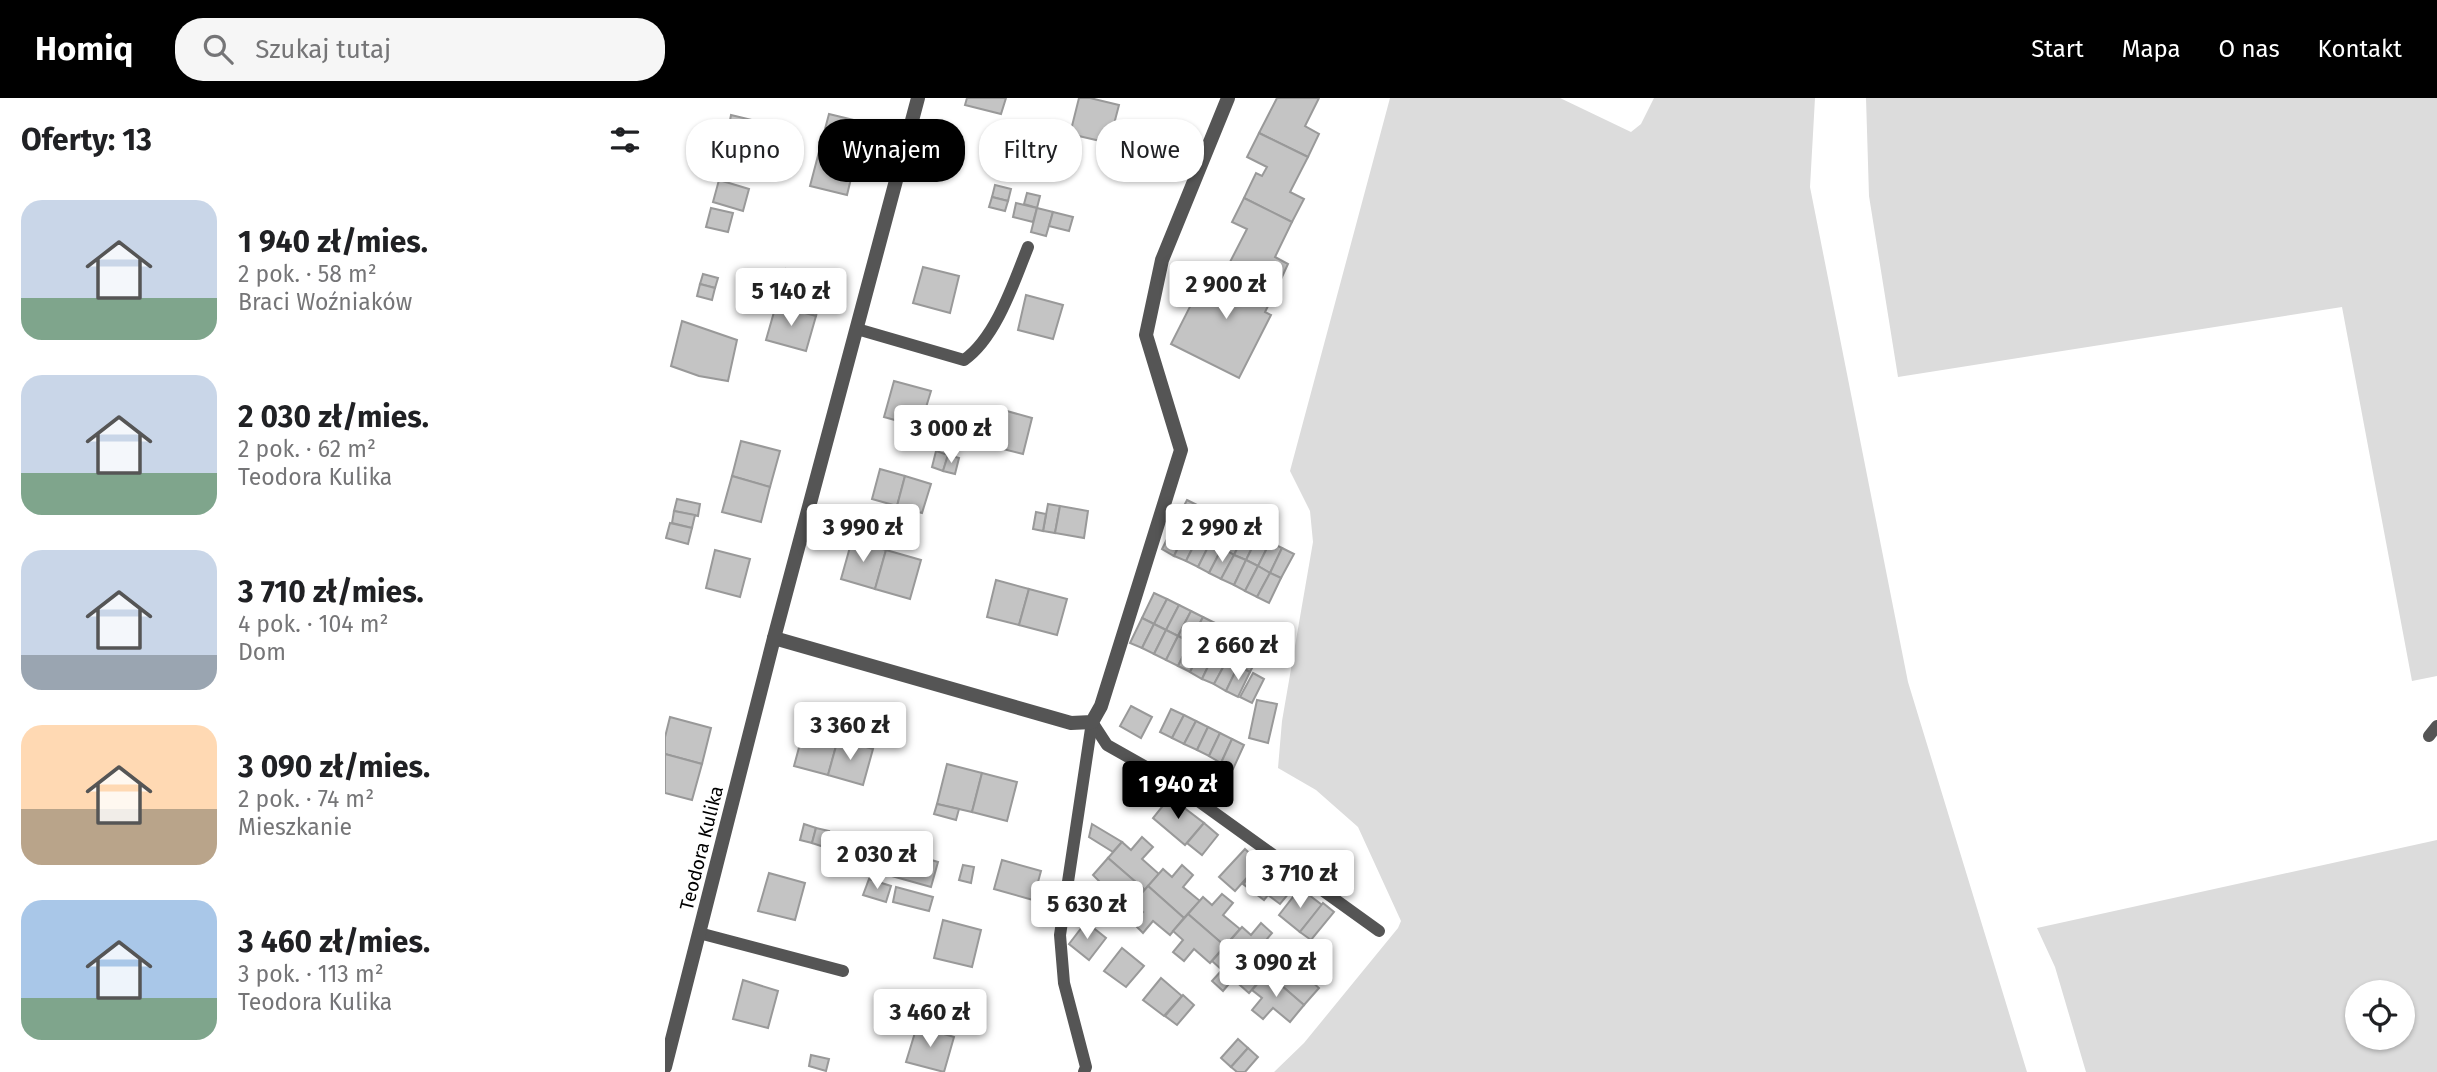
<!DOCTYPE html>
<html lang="pl">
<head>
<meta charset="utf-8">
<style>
  :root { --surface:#fff; --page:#f6f6f6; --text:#202124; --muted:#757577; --accent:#000 }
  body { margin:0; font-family:"Fira Sans",sans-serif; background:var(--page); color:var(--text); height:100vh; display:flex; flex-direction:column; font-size:26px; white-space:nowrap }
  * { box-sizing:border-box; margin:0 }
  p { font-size:23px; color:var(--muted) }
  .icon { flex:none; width:38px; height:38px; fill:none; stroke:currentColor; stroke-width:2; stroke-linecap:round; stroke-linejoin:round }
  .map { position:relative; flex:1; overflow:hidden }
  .sheet { display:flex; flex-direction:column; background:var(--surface); width:665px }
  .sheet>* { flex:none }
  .hud { position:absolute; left:21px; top:21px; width:665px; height:63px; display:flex; gap:14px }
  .tools { position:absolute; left:1680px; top:882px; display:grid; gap:14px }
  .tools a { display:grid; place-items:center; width:70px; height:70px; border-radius:50%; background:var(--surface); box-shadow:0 2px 5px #0004; font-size:35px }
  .price { position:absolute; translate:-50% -60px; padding:0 16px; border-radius:7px; background:#fff; color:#222; font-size:23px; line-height:46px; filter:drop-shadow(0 2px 4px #0008) }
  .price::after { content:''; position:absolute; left:50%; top:42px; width:21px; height:16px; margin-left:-10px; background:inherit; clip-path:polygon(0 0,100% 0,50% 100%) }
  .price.selected { background:var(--accent); color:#fff }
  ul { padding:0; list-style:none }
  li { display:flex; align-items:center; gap:21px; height:175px; padding:0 21px }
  li span { display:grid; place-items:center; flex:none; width:196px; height:140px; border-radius:21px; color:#555 }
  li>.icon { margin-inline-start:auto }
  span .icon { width:84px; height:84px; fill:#fffc; stroke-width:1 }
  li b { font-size:30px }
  h2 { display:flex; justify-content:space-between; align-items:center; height:84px; padding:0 21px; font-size:30px }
  .pill { padding:0 24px; border-radius:28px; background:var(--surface); box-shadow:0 2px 5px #0004; font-size:24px; line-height:63px }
  .pill.selected { background:var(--accent); color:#fff }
  header { display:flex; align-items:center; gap:42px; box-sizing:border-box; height:98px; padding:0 35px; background:var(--accent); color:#fff }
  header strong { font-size:33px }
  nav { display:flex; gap:38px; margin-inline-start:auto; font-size:24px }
  .search { width:490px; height:63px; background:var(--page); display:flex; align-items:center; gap:18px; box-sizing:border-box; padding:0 24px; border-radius:28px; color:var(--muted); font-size:26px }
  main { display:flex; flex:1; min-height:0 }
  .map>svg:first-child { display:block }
  .green { fill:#dcdcdc; fill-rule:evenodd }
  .building { fill:#c4c4c4; stroke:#999; stroke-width:2 }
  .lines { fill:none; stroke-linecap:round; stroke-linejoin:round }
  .service { stroke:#555; stroke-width:12 }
  .minor { stroke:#555; stroke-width:14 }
  .labels { text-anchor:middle; stroke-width:6; stroke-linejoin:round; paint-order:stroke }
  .street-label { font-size:19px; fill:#000; stroke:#fff }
</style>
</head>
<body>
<header>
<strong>Homiq</strong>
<div class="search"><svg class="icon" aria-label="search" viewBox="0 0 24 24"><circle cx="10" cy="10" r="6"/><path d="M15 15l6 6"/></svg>Szukaj tutaj</div>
<nav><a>Start</a><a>Mapa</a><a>O nas</a><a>Kontakt</a></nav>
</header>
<main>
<section class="sheet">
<h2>Oferty: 13<svg class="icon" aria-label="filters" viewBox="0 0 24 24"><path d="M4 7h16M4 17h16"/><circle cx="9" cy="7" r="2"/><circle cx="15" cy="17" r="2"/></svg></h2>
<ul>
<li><span style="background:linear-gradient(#c9d6e8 70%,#7fa58c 0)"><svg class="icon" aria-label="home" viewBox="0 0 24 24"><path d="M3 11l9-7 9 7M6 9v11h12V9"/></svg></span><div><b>1 940 zł/mies.</b><p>2 pok. · 58 m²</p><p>Braci Woźniaków</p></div></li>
<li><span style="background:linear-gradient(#c9d6e8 70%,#7fa58c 0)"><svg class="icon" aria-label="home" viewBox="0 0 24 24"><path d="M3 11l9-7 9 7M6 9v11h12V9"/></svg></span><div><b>2 030 zł/mies.</b><p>2 pok. · 62 m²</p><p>Teodora Kulika</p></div></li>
<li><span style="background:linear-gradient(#c9d6e8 75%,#9aa5b1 0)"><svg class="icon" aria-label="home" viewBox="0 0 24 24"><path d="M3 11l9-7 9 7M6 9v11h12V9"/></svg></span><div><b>3 710 zł/mies.</b><p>4 pok. · 104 m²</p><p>Dom</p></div></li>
<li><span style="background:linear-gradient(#ffd9b3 60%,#b9a48a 0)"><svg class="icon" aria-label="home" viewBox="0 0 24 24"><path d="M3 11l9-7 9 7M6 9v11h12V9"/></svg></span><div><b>3 090 zł/mies.</b><p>2 pok. · 74 m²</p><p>Mieszkanie</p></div></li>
<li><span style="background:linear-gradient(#a9c7e8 70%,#7fa58c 0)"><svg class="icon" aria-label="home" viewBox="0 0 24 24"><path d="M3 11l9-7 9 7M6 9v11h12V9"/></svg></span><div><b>3 460 zł/mies.</b><p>3 pok. · 113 m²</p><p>Teodora Kulika</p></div></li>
</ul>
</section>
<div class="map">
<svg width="1772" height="974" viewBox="0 0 1772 974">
  <rect width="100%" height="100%" fill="#fff"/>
  <g class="green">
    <path d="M725,0H895L966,34L976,26L989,0H1150L1145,89L1243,584L1362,974H609L639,945L733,830L736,823L693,729L651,692L613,670L617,623L648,444L645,413L625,373Z"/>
    <path d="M1201,0H1772V578L1747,583L1677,209L1233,279L1204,98Z"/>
    <path d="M1772,742V974H1421L1390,869L1372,830ZM1692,894H1738V940H1692Z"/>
  </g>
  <g class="building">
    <path d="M302,0H341L336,16L300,7Z"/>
    <path d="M414,0H425L454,7L444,45L405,36Z"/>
    <path d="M612,0H654L640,28L654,36L643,59L594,35Z"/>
    <path d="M164,16L201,25L191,60L155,50Z"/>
    <path d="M66,17L95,24L92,35L64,28Z"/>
    <path d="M64,28L75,31L72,43L61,40Z"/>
    <path d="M75,31L92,35L89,47L72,43Z"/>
    <path d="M594,35L643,59L625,94L639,101L627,124L579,100L591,75L597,78L602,69L582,59Z"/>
    <path d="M155,50L191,60L182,97L145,88Z"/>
    <path d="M54,82L84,91L78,113L48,104Z"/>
    <path d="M330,87L346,91L343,103L327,99Z"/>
    <path d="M362,95L375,98L372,110L359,106Z"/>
    <path d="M327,99L343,103L340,113L324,109Z"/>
    <path d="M579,100L627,124L610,159L623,166L612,190L564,166L582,131L567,124Z"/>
    <path d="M351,105L372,110L368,124L348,119Z"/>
    <path d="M46,110L68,115L63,134L41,129Z"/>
    <path d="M372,110L388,114L381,138L366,134Z"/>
    <path d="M388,114L408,119L404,133L384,128Z"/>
    <path d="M564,166L612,190L600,214L606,217L574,280L506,246L538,183L552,190Z"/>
    <path d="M258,169L294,178L285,215L248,205Z"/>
    <path d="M121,171L160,182L151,218L111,207Z"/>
    <path d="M38,176L53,180L50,190L35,186Z"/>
    <path d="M35,186L50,190L47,202L32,198Z"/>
    <path d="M361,197L398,207L388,241L353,232Z"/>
    <path d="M111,207L151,218L141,253L101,242Z"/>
    <path d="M17,223L72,242L63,283L34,278L6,268Z"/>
    <path d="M229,283L266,293L255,329L219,319Z"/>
    <path d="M331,310L367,320L358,356L322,347Z"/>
    <path d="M76,343L115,353L105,389L67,378Z"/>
    <path d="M271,353L283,357L278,373L267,369Z"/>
    <path d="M283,357L294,360L290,376L278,373Z"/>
    <path d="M215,371L240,378L232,408L207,401Z"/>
    <path d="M67,378L105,389L96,424L57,414Z"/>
    <path d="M240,378L266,386L257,415L232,408Z"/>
    <path d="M12,401L35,406L33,418L9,413Z"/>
    <path d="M522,402L534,408L521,433L509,427Z"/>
    <path d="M383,406L395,408L390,435L378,433Z"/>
    <path d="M395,408L423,413L419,440L390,435Z"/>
    <path d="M534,408L546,414L533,439L521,433Z"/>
    <path d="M9,413L30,417L27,430L7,425Z"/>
    <path d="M371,414L381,416L378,433L368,431Z"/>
    <path d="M546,414L557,420L545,445L533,439Z"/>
    <path d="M557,420L569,426L557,450L545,445Z"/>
    <path d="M5,425L27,430L23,446L1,440Z"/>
    <path d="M569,426L581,432L569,457L557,450Z"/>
    <path d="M509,427L521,433L509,458L497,451Z"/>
    <path d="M581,432L593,438L581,462L569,457Z"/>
    <path d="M521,433L533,439L521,463L509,458Z"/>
    <path d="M593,438L605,444L593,468L581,462Z"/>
    <path d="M533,439L545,445L533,469L521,463Z"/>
    <path d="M187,442L221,452L210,491L176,481Z"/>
    <path d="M605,444L617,450L605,475L593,468Z"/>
    <path d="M545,445L557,450L544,475L533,469Z"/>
    <path d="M557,450L569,457L556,481L544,475Z"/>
    <path d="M617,450L629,456L616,480L605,475Z"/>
    <path d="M50,452L85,461L75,499L41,490Z"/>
    <path d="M221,452L256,462L245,501L210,491Z"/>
    <path d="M569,457L581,462L569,487L556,481Z"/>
    <path d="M581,462L593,468L580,493L569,487Z"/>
    <path d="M593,468L605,475L592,499L580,493Z"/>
    <path d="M605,475L616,480L604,505L592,499Z"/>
    <path d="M331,482L364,491L354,527L322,519Z"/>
    <path d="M364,491L402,501L392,537L354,527Z"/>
    <path d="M489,495L502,501L489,526L477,520Z"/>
    <path d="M502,501L514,507L501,532L489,526Z"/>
    <path d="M514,507L526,513L513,538L501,532Z"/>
    <path d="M526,513L538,519L525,544L513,538Z"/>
    <path d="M538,519L550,525L537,550L525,544Z"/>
    <path d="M477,520L489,526L477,550L465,545Z"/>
    <path d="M550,525L561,531L549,556L537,550Z"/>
    <path d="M489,526L501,532L489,556L477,550Z"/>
    <path d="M561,531L574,537L562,562L549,556Z"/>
    <path d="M501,532L513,538L501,562L489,556Z"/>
    <path d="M574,537L586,543L573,568L562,562Z"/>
    <path d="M513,538L525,544L513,568L501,562Z"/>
    <path d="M586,543L598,549L585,574L573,568Z"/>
    <path d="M525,544L537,550L525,574L513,568Z"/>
    <path d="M537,550L549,556L537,581L525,574Z"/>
    <path d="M549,556L562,562L549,586L537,581Z"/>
    <path d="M562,562L573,568L561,593L549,586Z"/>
    <path d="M573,568L585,574L573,599L561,593Z"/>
    <path d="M588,575L599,581L587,605L575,599Z"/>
    <path d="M592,602L612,606L603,645L584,640Z"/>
    <path d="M466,608L487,619L476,640L455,628Z"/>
    <path d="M506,611L519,617L507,640L495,634Z"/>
    <path d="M519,617L531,623L519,646L507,640Z"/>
    <path d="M5,619L46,630L37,666L0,656V639Z"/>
    <path d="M531,623L543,629L532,652L519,646Z"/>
    <path d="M543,629L555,635L544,658L532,652Z"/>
    <path d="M139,631L173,641L163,677L129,668Z"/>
    <path d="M555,635L567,641L556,665L544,658Z"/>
    <path d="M173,641L208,651L198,687L163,677Z"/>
    <path d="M567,641L579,647L568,671L556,665Z"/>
    <path d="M0,656L37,666L27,702L0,695Z"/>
    <path d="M282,666L317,675L307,714L272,706Z"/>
    <path d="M317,675L352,684L342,723L307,714Z"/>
    <path d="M505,699L539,725L520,747L488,720Z"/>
    <path d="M272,706L294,711L291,722L269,716Z"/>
    <path d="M539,725L553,737L537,757L522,745Z"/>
    <path d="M139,726L151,730L147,745L135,742Z"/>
    <path d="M427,726L457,744L448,754L424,739Z"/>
    <path d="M151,730L164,733L159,749L147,745Z"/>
    <path d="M477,739L488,749L477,761L494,776L480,792L443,760L457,744L466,752Z"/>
    <path d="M223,749L273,764L266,789L216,775Z"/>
    <path d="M580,751L595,765L570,793L554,779Z"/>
    <path d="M443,760L480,792L465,809L448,795L438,806L428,797L437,786L428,777Z"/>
    <path d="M337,762L376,773L368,802L329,791Z"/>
    <path d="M597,763L617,780L599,802L578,786Z"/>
    <path d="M298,767L309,769L306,785L294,782Z"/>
    <path d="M517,767L528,777L518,789L535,803L519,820L483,788L498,771L507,779Z"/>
    <path d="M104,775L140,785L130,822L93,813Z"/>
    <path d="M618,779L630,788L615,806L603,797Z"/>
    <path d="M204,781L226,788L221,804L198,797Z"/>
    <path d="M483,788L519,820L505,837L488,823L478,835L468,825L478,814L468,805Z"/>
    <path d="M231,789L268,799L264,813L228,804Z"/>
    <path d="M635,790L657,807L635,834L614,817Z"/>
    <path d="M557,796L568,805L558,817L575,831L560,848L523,816L538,799L547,807Z"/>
    <path d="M658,805L669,814L646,842L635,834Z"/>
    <path d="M523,816L560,848L545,865L529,851L519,863L508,854L518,842L508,833Z"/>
    <path d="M278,822L316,832L307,869L269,860Z"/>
    <path d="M421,824L441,840L424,862L404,846Z"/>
    <path d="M596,825L607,835L597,847L614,861L599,878L562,846L577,829L586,837Z"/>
    <path d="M562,846L599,878L584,895L568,881L558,893L547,883L557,872L547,863Z"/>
    <path d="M457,850L479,868L461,889L439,873Z"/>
    <path d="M636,854L647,863L637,875L654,890L639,907L602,875L617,858L626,865Z"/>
    <path d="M602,875L639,907L625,924L608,910L598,921L587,912L597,900L587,892Z"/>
    <path d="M496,880L517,898L499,918L478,902Z"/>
    <path d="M78,882L113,893L103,930L68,921Z"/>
    <path d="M518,897L529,907L512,927L500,918Z"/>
    <path d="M252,928L289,939L279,974L241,964Z"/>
    <path d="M573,941L583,950L566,969L556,960Z"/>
    <path d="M583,950L593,959L580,974H572L566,969Z"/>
    <path d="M146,957L164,961L161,973L144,968Z"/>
  </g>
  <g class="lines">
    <g class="service">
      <path d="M192,231L299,262C331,240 349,184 363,149"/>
      <path d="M427,624L442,647L504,682L714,833"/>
      <path d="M1764,638L1772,628"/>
      <path d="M34,835L178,873"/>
      <path d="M419,974L421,969L399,885L395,837L427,624"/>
    </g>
    <g class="minor">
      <path d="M109,540L406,625L427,624L436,608L516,352L481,237L497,162L563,0"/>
      <path d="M0,969L109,540L253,0"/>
    </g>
  </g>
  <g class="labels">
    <g class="street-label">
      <text transform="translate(36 750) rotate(-76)" y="7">Teodora Kulika</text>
    </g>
  </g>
</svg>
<div class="tools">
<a><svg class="icon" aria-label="locate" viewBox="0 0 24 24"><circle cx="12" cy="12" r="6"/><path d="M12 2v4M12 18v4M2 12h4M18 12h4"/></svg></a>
</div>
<b class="price" style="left:561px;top:223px">2 900 zł</b>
<b class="price" style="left:126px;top:230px">5 140 zł</b>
<b class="price" style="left:286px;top:367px">3 000 zł</b>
<b class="price" style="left:198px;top:466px">3 990 zł</b>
<b class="price" style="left:557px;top:466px">2 990 zł</b>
<b class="price" style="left:573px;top:584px">2 660 zł</b>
<b class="price" style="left:185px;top:664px">3 360 zł</b>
<b class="price selected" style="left:513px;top:723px">1 940 zł</b>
<b class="price" style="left:212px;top:793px">2 030 zł</b>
<b class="price" style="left:635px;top:812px">3 710 zł</b>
<b class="price" style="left:422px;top:843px">5 630 zł</b>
<b class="price" style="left:611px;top:901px">3 090 zł</b>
<b class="price" style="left:265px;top:951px">3 460 zł</b>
<div class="hud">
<a class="pill">Kupno</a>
<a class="pill selected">Wynajem</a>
<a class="pill">Filtry</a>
<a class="pill">Nowe</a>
</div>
</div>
</main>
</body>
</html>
